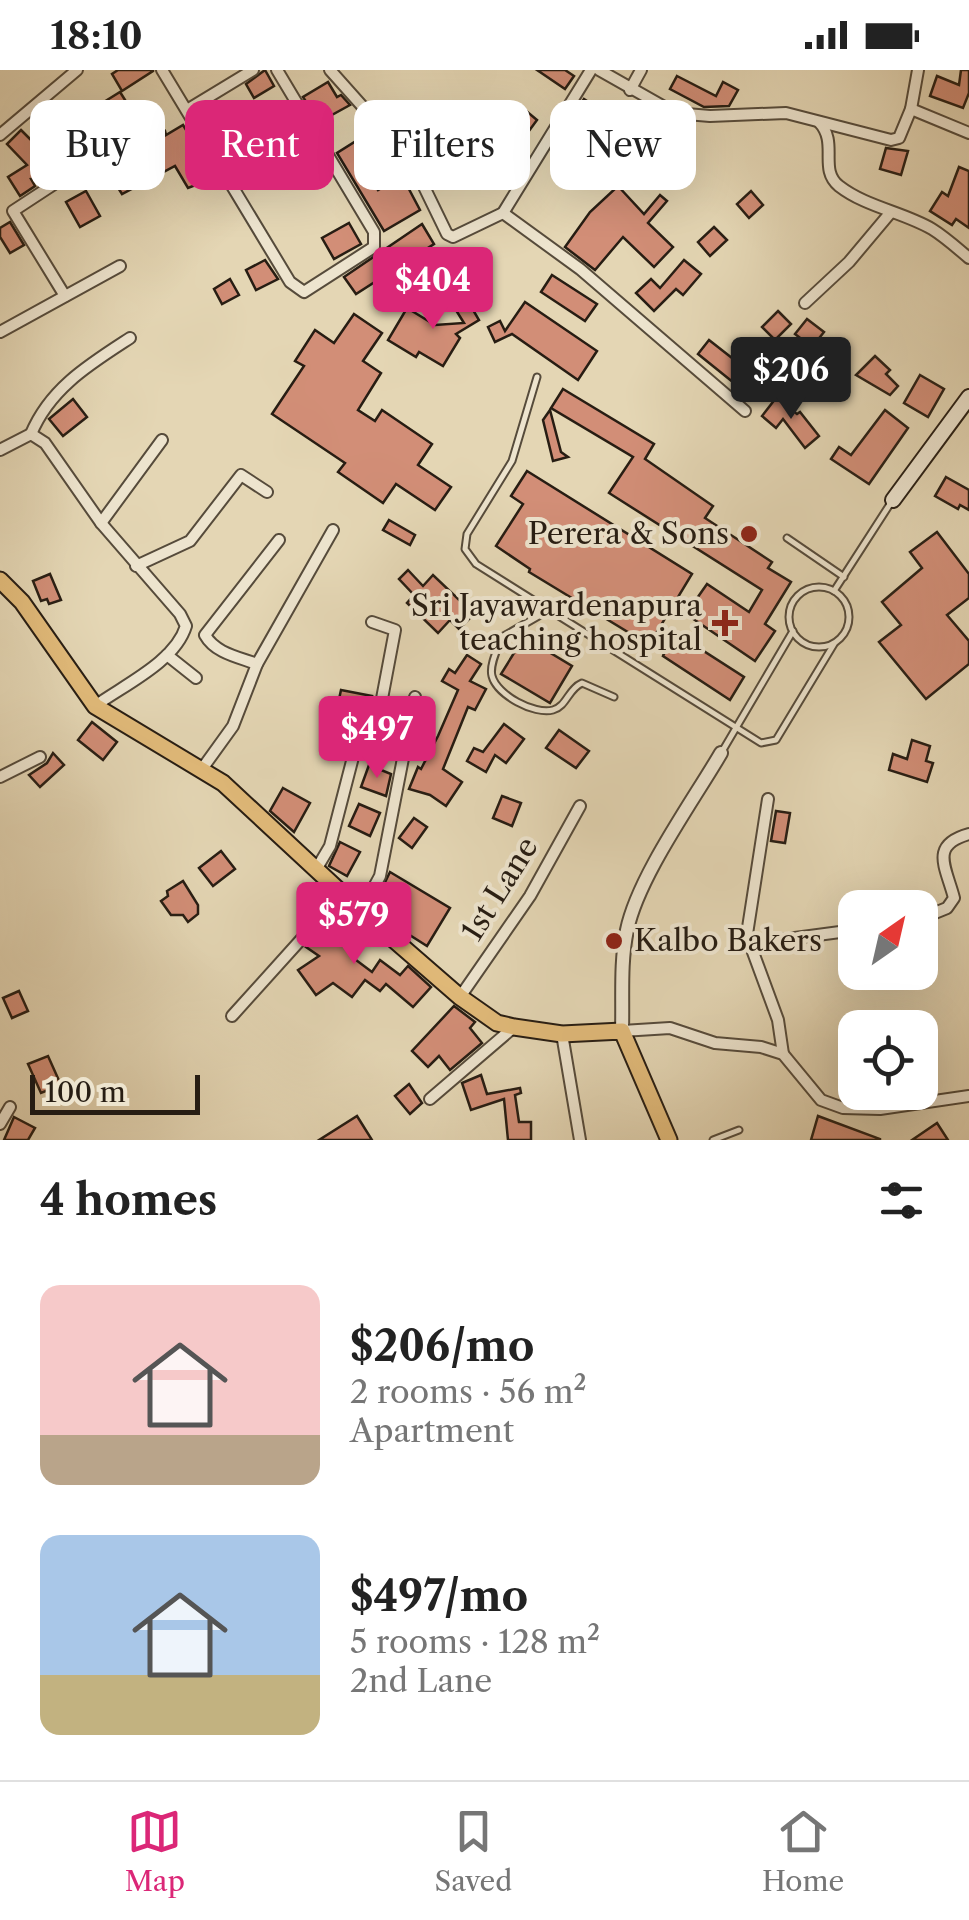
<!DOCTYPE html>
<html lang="en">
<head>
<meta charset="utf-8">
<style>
  :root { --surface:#fff; --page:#f2f2f2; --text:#222; --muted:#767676; --line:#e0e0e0; --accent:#db2777 }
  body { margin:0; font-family:"Libre Caslon Text",serif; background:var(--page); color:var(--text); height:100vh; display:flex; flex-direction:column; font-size:38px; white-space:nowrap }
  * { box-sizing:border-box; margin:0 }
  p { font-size:32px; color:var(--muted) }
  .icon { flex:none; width:55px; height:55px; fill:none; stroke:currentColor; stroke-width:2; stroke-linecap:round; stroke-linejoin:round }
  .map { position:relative; height:1070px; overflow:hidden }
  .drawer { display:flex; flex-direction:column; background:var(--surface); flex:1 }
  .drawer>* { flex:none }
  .top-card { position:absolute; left:30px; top:30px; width:910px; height:90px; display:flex; gap:20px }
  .needle { width:65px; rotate:34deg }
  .controls { position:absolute; left:838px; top:820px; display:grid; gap:20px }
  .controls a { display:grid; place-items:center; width:100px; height:100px; border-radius:20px; background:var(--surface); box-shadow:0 10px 40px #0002; font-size:50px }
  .scale { position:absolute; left:30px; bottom:25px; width:170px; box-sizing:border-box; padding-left:10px; border:5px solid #271d13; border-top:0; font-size:28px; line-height:35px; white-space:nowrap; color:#271d13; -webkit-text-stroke:8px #ede4ce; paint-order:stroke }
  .price { position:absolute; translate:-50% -85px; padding:0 22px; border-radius:10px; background:var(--accent); color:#fff; font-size:32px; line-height:65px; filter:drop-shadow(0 2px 5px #0008) }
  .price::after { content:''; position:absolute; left:50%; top:60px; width:30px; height:22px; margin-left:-15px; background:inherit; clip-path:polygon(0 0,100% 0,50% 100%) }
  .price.selected { background:#222; color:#fff }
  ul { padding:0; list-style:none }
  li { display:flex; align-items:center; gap:30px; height:250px; padding:0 40px }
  li span { display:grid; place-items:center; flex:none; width:280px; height:200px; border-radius:20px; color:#555 }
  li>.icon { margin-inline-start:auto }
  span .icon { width:120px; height:120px; fill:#fffc; stroke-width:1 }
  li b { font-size:42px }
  h2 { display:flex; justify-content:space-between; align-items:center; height:120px; padding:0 40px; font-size:42px }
  .pill { padding:0 35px; border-radius:20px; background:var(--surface); box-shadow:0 10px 40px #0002; font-size:35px; line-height:90px }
  .pill.selected { background:var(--accent); color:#fff }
  .status { display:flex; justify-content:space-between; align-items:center; height:70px; padding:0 50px; background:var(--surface); direction:ltr }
  .status svg { height:28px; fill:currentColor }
  .dock { display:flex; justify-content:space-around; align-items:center; height:140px; border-top:2px solid var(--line); background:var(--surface); font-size:28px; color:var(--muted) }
  .dock a { display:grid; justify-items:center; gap:5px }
  .dock .selected { color:var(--accent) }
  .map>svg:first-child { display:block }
  .building { fill:#d28e77; stroke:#271d13; stroke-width:2.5 }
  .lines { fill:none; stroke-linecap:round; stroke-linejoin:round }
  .service-casing { stroke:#564b3b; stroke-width:9 }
  .minor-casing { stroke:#564b3b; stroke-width:14 }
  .tertiary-casing { stroke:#564b3b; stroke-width:16 }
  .secondary-casing { stroke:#271d13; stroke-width:18 }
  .primary-casing { stroke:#271d13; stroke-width:19 }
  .service { stroke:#ede4ce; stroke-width:5 }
  .minor { stroke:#ede4ce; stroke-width:10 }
  .tertiary { stroke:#ede4ce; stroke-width:12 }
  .secondary { stroke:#ede4ce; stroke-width:14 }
  .primary { stroke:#e2bb7a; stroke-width:15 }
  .poi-dot { fill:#8f2418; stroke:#ede4ce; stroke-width:4 }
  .labels { text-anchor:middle; stroke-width:8; stroke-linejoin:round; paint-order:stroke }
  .poi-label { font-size:30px; fill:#271d13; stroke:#ede4ce; text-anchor:end }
  .street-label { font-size:30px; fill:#271d13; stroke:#ede4ce }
</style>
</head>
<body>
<div class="status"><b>18:10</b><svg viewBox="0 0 49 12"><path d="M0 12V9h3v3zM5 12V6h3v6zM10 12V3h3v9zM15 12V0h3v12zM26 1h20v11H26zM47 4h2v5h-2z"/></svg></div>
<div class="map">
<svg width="969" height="1070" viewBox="0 0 969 1070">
  <rect width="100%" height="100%" fill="#e4d6b4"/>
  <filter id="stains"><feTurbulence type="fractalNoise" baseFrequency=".002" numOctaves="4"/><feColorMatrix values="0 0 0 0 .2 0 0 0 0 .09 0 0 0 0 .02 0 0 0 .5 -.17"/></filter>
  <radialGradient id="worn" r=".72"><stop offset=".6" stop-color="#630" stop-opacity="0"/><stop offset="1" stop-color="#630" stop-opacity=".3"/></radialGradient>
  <g class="building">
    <path d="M118,0H153V1L122,21L112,4Z"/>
    <path d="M265,0L274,16L254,28L246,14Z"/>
    <path d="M537,0H565L574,6L565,19Z"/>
    <path d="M961,0H969V23L963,38L930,26L937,6L959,15Z"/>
    <path d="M677,6L716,26L723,12L738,20L729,36L704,37L670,19Z"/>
    <path d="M328,12L337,27L341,25L350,35L319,52L303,27Z"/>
    <path d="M120,22L139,52L121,63L99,35Z"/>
    <path d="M584,29L604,42L596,54L576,41Z"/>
    <path d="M519,35L537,50L526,65L508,51Z"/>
    <path d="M633,37L678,65L683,59L690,64L678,81L671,76L664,86L653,79L658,71L639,60L641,57L627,47Z"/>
    <path d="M87,46L98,65L83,74L72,55Z"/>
    <path d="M282,51L285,55L291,52L299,68L272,82L261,62Z"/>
    <path d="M183,55L196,76L209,110L188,118L175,96L122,124L110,105L154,82L149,67L165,61L166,65Z"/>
    <path d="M21,60L40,79L59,74L65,96L51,106L31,109L35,116L20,126L8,107L27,95L7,74Z"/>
    <path d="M372,61L391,84L365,100L378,120L402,106L420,140L384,161L337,83Z"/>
    <path d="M886,78L908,81L901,105L880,99Z"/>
    <path d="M959,97L969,101V158L956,149L952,155L930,141L942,122L948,126Z"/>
    <path d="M618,116L644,144L660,125L667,131L648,153L673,177L654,197L623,167L595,200L565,177L590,142Z"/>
    <path d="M86,121L100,146L80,157L66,132Z"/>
    <path d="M751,121L763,135L749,148L737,134Z"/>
    <path d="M10,152L24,175L10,183L0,167V158Z"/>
    <path d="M349,153L361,174L334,189L322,168Z"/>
    <path d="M422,154L434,174L356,224L344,207Z"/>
    <path d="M714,157L727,170L710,186L698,172Z"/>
    <path d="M265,190L278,209L256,220L246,200Z"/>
    <path d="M684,190L701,204L683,225L676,219L654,241L636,223L651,209L660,218Z"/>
    <path d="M552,205L597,234L585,251L541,222Z"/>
    <path d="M230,209L239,225L222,234L214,219Z"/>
    <path d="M462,221L479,250L456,264L460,268L443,296L419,282L416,287L388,270L407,238L435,255L464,253L449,229Z"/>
    <path d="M525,232L597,281L578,310L512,264L495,272L488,257L500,251L505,261Z"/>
    <path d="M778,241L791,254L775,270L762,257Z"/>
    <path d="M354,244L382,263L363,291L381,303L358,340L375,351L382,340L432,374L418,395L451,417L435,440L396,414L383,433L338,402L345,393L272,344L304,296L295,291L315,260L334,273Z"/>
    <path d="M807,249L824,262L812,277L795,264Z"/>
    <path d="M709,270L746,299L734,313L698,284Z"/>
    <path d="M875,286L890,300L886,304L898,316L890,325L856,305Z"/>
    <path d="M920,305L944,319L928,347L904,333Z"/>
    <path d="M563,319L654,374L645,389L713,436L705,448L772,492L768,498L791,512L765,554L775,561L755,591L686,544L707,514L749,542L762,520L609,423L633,387L551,338Z"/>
    <path d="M776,328L797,344L800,342L819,366L805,378L783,349L776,358L762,346Z"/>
    <path d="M73,329L87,347L63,366L49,349Z"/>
    <path d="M550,340L561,382L568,387L553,391L543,350Z"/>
    <path d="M885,340L908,358L869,414L831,389L839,377L851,385Z"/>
    <path d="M527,401L692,504L655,565L666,572L674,562L744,607L730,630L663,586L664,584L529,502L530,499L496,476L523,434L511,426Z"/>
    <path d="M946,407L969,420V440L960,435L958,439L935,426Z"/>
    <path d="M389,450L415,465L410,475L383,460Z"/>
    <path d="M937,462L969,504V528L947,545L969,571V594L926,629L879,572L901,555L882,532L922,498L910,482Z"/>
    <path d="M408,500L423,516L433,505L474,544L459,559L450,550L438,563L407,533L414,525L399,509Z"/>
    <path d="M50,504L61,530L49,534L47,529L41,531L33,511Z"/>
    <path d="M524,567L572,596L550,633L501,604Z"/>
    <path d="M467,585L481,594L470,611L486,619L475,640L468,637L443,699L462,712L446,736L430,725L409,719L418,697L421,699L438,666L458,620L442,611L449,599L455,603Z"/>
    <path d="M341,620L372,626L366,650L360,654L335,648Z"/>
    <path d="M92,652L117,672L103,690L78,670Z"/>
    <path d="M504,654L524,669L506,693L495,685L486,702L467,691L474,678L483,682Z"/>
    <path d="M559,660L589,681L576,698L546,678Z"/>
    <path d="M912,670L930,676L926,691L933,693L927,712L889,700L893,684L907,689Z"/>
    <path d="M53,683L64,695L40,717L29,705L47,693Z"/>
    <path d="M369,695L391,704L386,726L361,717Z"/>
    <path d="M283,718L310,733L294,762L270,741Z"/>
    <path d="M502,726L521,733L512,756L493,748Z"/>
    <path d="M359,734L380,743L370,766L349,756Z"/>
    <path d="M776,741L790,743L785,773L771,771Z"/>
    <path d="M414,748L427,757L412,778L399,768Z"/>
    <path d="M340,772L360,782L347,806L329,796Z"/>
    <path d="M221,781L235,799L213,816L199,798Z"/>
    <path d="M390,802L450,838L427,876L397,857L373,837Z"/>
    <path d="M183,811L198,835V844L188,852L183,845H171L161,831L168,826L167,821Z"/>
    <path d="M332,848L364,870L352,887L372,902L380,890L400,905L408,896L431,917L413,937L386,914L380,921L365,910L352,927L333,913L316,925L298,900L319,886L306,877Z"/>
    <path d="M19,921L28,941L12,948L3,928Z"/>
    <path d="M454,936L475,952L470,958L482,973L450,1000L439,986L428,997L412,981Z"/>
    <path d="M48,986L61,1015L41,1023L28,994Z"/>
    <path d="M481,1005L487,1024L520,1018L521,1023L515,1025L519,1052H531V1070H508L504,1029L471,1040L462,1013Z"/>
    <path d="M409,1014L422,1033L410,1044L395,1026Z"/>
    <path d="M357,1046L372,1070H319Z"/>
    <path d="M818,1046L880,1069V1070H811Z"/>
    <path d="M14,1047L35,1058L28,1070H4Z"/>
    <path d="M937,1053L948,1070H912Z"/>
  </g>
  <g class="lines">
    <defs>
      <g id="service">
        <path d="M537,307L512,391L467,464L465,479L476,494L761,673L776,670L834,574"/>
        <path d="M787,468L844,507"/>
        <circle cx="819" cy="547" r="30"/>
        <path d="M834,521L892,431"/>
        <path d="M549,540L502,567C498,578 489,595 492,606C497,625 534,645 553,640C567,636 568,619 582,613L614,627"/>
        <path d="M723,680L793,561"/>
        <path d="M713,1070L739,1060"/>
      </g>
      <g id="minor">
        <path d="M162,0L290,212L304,222L374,177V162L277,0"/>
        <path d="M330,0L412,92L447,164L453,167L503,143L591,0"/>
        <path d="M599,0L675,43L710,46L786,43L891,70L899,68L911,39L969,63"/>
        <path d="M630,20L641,0"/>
        <path d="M911,39L918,0"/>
        <path d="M187,40L253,0"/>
        <path d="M819,52C839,73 818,99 839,116C866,137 903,142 932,159C945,167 957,178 969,188"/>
        <path d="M0,65L77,0"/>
        <path d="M503,143L580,199L745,341"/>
        <path d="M65,226L13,141L106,80"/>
        <path d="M805,233L849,192L891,142"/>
        <path d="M0,262L120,196"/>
        <path d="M31,364C50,318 90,294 130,268"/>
        <path d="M0,380L31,364L45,373L101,453L180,544L186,556C175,592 124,615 95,636"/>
        <path d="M101,453L162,370"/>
        <path d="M136,496L190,471L241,405L267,422"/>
        <path d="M167,585L196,608"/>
        <path d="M257,594C238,587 215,583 205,565L279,470"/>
        <path d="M202,699L233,656L257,594L333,460"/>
        <path d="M0,707L40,687"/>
        <path d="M317,798L330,776L359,664L377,655L395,560L372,552"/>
        <path d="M361,841L380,806L415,627"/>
        <path d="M920,849L947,838L954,828C946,797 929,775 969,764"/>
        <path d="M750,874L747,864L768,729"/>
        <path d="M460,927L530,826L580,736"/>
        <path d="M232,946L342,824"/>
        <path d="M622,961L670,958L715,973L761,977L783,984L821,1030L843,1038L880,1039L969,1026"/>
        <path d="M562,964L580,1070"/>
        <path d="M783,984L778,950L750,874L855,860"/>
        <path d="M430,1029L514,957"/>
        <path d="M0,1054L10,1037"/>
      </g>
      <path id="tertiary" d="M622,961C623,928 620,893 627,860C638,807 693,731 721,683"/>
      <path id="secondary" d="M893,430L969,327"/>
      <path id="primary" d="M0,510L22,532L95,636L223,713L361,841L460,927L497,953L514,957L562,964L622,961L669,1070"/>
    </defs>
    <use href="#service" class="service-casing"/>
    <use href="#minor" class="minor-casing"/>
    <use href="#tertiary" class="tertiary-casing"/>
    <use href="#secondary" class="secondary-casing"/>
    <use href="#primary" class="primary-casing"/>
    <use href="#service" class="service"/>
    <use href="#minor" class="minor"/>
    <use href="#tertiary" class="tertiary"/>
    <use href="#secondary" class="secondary"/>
    <use href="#primary" class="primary"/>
  </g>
  <g class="poi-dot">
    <circle cx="749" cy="464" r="10"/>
    <path d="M720 538h10v10h10v10h-10v10h-10v-10h-10v-10h10z"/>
    <circle cx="614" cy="871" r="10"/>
  </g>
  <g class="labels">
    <g class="poi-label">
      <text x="729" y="474">Perera &amp; Sons</text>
      <text x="702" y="546">Sri Jayawardenapura<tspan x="702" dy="34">teaching hospital</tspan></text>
      <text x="634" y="881" text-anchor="start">Kalbo Bakers</text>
    </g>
    <g class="street-label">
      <text transform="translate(500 819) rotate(-58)" y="10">1st Lane</text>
    </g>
  </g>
  <rect width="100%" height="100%" filter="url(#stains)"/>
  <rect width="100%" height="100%" fill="url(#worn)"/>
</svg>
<div class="controls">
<a><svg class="needle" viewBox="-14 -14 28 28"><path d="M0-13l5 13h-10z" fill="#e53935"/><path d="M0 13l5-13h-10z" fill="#767676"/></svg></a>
<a><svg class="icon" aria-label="locate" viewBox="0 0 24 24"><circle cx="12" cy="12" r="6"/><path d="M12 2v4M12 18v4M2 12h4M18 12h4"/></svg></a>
</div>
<div class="scale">100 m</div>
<b class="price" style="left:433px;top:262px">$404</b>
<b class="price selected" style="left:791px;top:352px">$206</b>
<b class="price" style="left:377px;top:711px">$497</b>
<b class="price" style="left:354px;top:897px">$579</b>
<div class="top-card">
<a class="pill">Buy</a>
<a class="pill selected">Rent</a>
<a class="pill">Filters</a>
<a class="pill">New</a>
</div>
</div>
<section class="drawer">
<h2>4 homes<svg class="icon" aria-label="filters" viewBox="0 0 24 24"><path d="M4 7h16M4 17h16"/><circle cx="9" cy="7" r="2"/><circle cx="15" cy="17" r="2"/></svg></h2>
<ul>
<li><span style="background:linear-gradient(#f6c9c9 75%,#b9a48a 0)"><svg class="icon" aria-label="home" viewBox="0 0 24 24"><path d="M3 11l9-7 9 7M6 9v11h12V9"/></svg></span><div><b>$206/mo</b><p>2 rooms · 56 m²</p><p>Apartment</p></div></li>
<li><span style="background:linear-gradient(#a9c7e8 70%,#c2b280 0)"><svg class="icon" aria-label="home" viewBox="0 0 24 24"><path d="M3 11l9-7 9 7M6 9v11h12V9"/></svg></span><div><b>$497/mo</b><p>5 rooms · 128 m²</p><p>2nd Lane</p></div></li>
</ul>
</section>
<nav class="dock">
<a class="selected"><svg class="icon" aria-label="map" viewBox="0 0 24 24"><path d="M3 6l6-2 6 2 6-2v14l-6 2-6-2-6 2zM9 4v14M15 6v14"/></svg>Map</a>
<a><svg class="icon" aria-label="saved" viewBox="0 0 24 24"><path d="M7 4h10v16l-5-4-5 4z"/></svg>Saved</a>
<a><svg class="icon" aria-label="home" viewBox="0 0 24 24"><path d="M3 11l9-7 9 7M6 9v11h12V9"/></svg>Home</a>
</nav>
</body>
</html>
